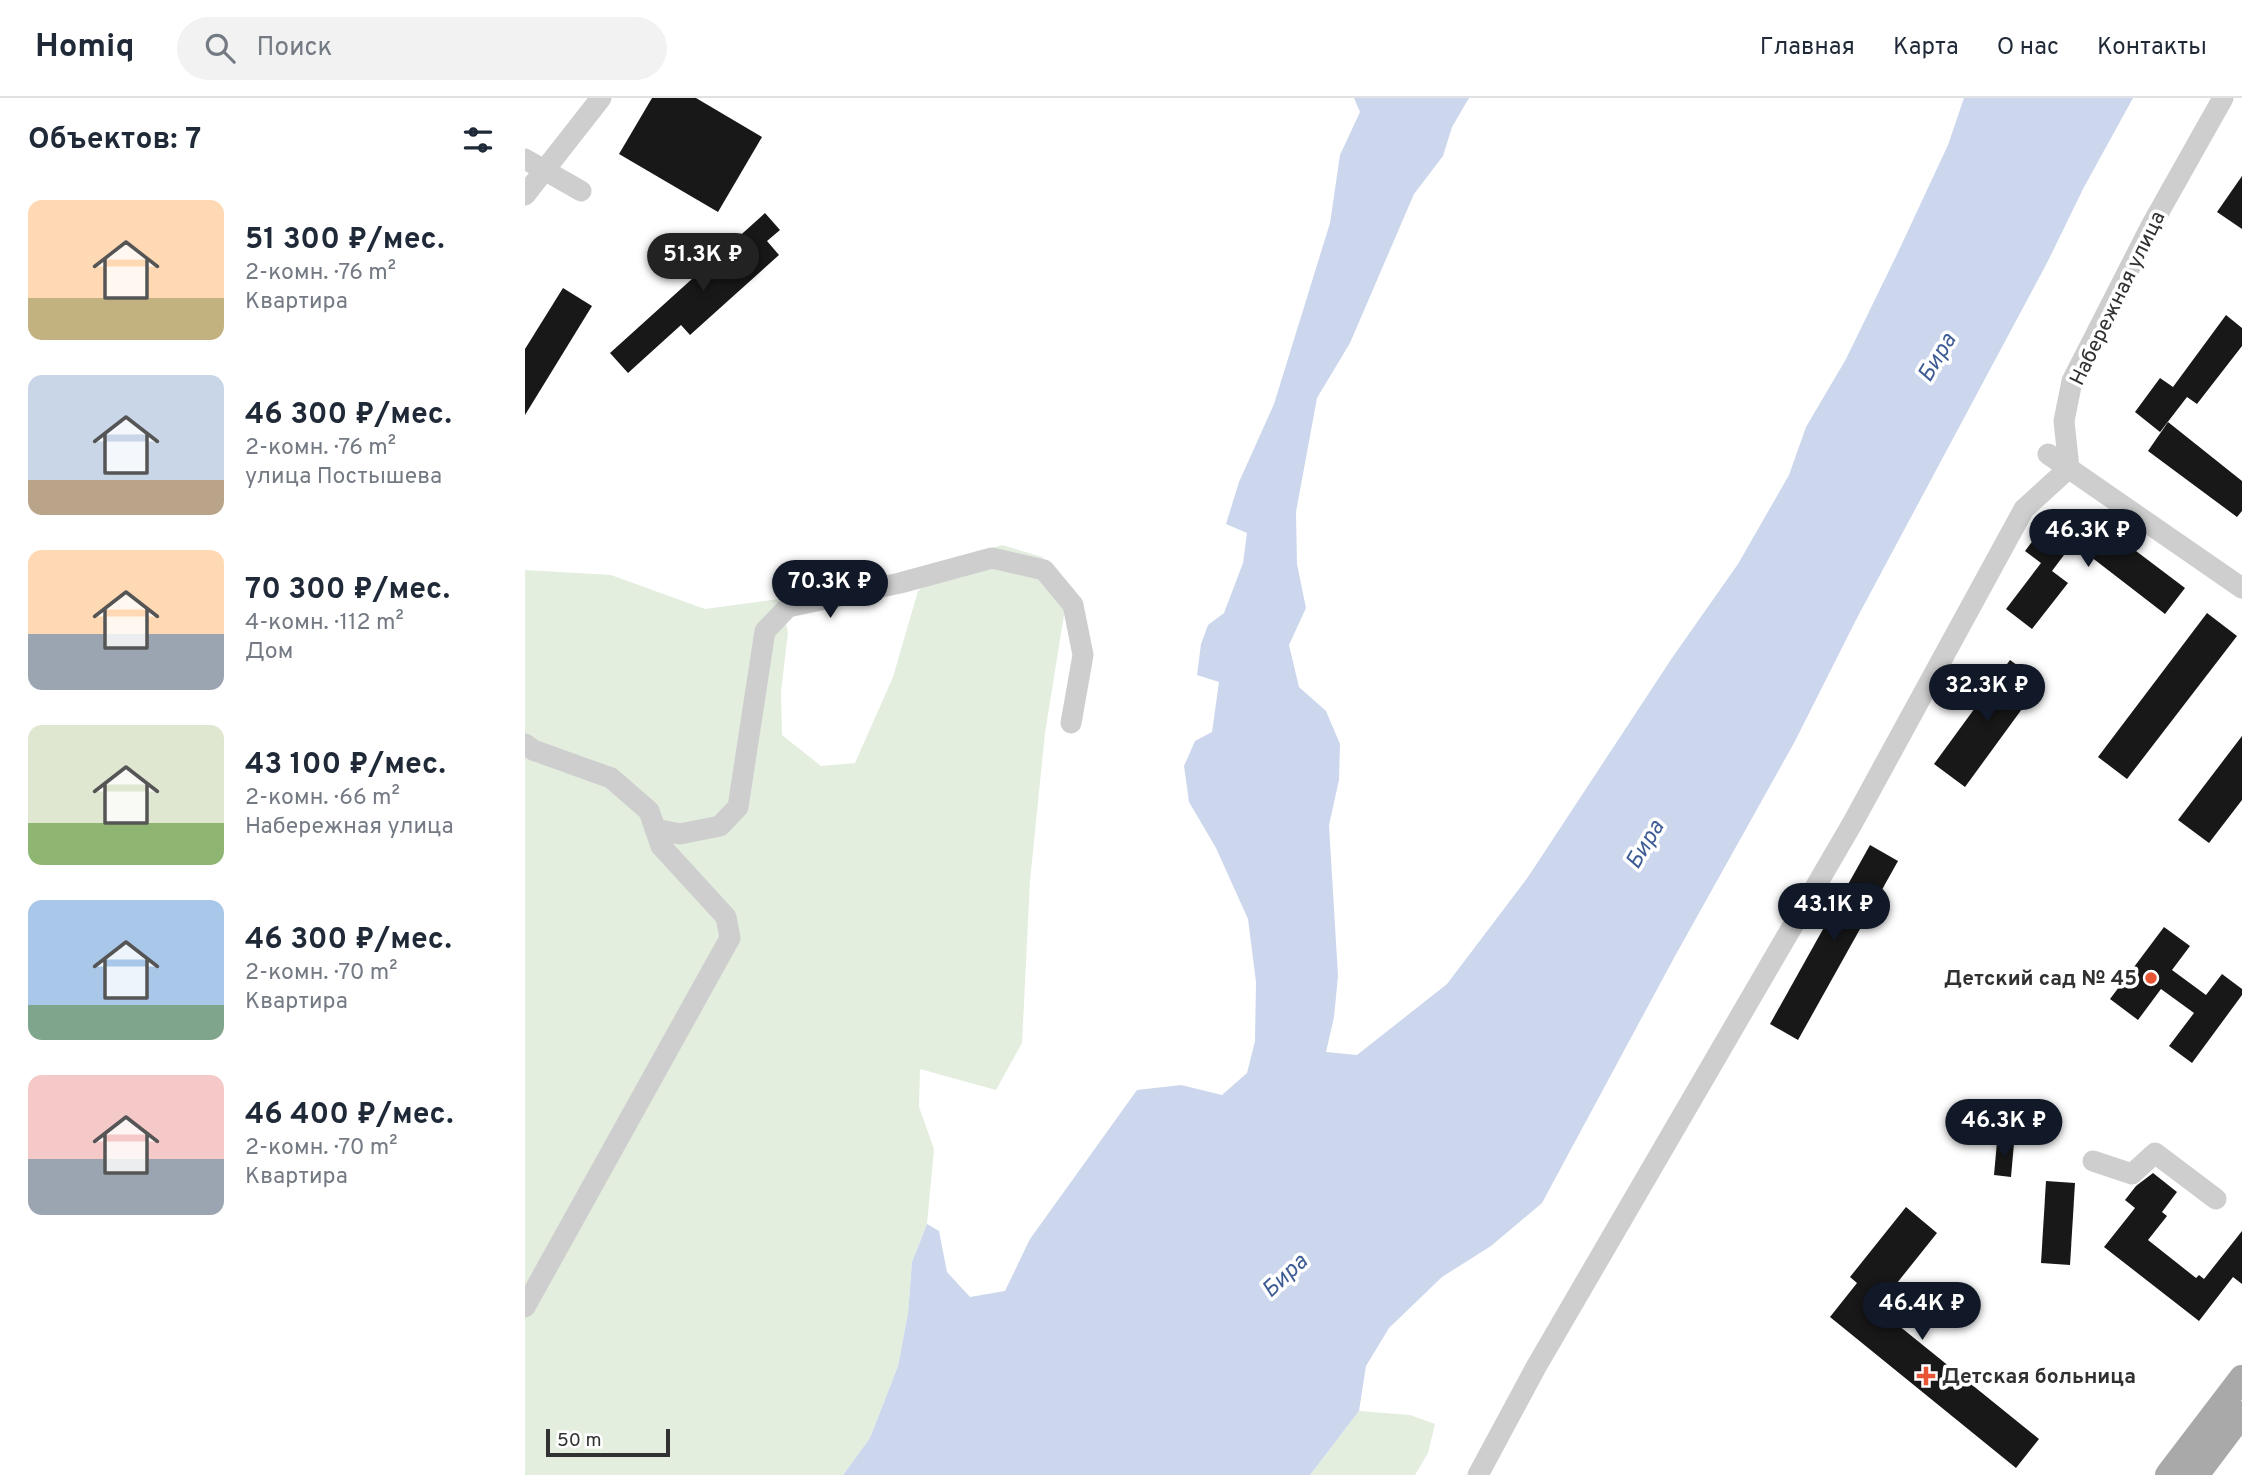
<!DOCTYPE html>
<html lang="ru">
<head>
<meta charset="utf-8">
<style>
  :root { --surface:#fff; --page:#f2f2f3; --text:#1f2937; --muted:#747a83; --line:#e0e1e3; --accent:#111827 }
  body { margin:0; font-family:Overpass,sans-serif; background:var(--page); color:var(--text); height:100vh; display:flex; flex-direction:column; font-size:26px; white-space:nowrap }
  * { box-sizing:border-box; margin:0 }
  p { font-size:23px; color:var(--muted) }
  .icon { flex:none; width:38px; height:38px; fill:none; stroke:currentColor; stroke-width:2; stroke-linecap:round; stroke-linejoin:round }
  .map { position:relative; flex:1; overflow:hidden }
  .panel { display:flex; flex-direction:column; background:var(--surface); width:525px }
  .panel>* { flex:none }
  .scale { position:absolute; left:21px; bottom:18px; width:124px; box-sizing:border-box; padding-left:7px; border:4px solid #313131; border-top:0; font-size:19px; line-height:24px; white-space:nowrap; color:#313131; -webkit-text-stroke:5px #fff; paint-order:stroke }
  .price { position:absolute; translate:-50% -60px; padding:0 16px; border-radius:24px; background:var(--accent); color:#fff; font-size:23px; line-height:46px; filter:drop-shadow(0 2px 4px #0008) }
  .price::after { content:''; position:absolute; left:50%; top:42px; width:21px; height:16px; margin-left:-10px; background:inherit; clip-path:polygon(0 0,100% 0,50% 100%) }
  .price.on { background:#222; color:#fff }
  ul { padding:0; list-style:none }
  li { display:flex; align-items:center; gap:21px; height:175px; padding:0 28px }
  li span { display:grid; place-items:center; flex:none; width:196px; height:140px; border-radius:14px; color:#555 }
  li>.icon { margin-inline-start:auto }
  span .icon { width:84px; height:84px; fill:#fffc; stroke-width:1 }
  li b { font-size:30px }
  h2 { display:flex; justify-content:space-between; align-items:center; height:84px; padding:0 28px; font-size:30px }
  header { display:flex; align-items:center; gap:42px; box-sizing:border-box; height:98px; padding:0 35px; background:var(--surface); border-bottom:2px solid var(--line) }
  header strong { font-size:33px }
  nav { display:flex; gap:38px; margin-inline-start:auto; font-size:24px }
  .search { width:490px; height:63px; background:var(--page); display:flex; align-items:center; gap:18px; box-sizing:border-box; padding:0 24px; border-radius:38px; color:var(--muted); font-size:26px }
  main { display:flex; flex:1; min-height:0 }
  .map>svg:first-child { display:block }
  .green { fill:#e3eedf }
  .water { fill:#ccd7ed }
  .building { fill:#181818 }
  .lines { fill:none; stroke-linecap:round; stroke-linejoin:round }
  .minor { stroke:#cecece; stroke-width:21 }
  .major { stroke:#a9a9a9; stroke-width:26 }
  .poi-dot { fill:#e75534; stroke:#fff; stroke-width:2.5 }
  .labels { text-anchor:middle; stroke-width:7; stroke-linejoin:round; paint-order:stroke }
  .street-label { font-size:21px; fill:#313131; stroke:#fff }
  .poi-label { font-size:21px; font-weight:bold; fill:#313131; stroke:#fff; text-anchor:end }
  .water-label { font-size:23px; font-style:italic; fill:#3d5c95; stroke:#fff }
</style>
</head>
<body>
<header>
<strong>Homiq</strong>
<div class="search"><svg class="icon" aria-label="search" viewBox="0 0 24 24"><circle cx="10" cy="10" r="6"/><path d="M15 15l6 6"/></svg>Поиск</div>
<nav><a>Главная</a><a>Карта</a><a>О нас</a><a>Контакты</a></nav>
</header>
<main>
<section class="panel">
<h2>Объектов: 7<svg class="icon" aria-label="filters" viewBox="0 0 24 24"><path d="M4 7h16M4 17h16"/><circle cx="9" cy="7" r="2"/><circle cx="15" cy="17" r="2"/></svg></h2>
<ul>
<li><span style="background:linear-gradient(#ffd9b3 70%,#c2b280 0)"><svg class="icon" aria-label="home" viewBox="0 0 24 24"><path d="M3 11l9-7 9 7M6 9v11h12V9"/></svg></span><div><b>51 300 ₽/мес.</b><p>2-комн. · 76 m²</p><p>Квартира</p></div></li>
<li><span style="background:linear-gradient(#c9d6e8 75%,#b9a48a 0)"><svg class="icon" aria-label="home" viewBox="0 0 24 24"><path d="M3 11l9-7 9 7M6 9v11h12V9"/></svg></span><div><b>46 300 ₽/мес.</b><p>2-комн. · 76 m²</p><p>улица Постышева</p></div></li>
<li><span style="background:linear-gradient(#ffd9b3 60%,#9aa5b1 0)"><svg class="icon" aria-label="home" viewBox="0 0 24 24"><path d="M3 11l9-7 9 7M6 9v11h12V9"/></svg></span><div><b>70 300 ₽/мес.</b><p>4-комн. · 112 m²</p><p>Дом</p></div></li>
<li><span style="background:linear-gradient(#dfe7d0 70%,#8fb573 0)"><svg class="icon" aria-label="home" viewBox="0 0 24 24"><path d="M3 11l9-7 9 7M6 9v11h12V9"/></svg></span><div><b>43 100 ₽/мес.</b><p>2-комн. · 66 m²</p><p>Набережная улица</p></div></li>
<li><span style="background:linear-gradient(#a9c7e8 75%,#7fa58c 0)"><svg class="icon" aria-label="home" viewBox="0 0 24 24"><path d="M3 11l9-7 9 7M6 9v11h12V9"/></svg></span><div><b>46 300 ₽/мес.</b><p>2-комн. · 70 m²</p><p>Квартира</p></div></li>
<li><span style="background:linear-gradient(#f6c9c9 60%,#9aa5b1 0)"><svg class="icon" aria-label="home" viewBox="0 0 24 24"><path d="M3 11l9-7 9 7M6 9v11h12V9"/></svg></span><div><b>46 400 ₽/мес.</b><p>2-комн. · 70 m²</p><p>Квартира</p></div></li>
</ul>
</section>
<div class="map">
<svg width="1717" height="1377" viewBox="0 0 1717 1377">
  <rect width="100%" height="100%" fill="#fff"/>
  <g class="green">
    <path d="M477,447L517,459L538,479L539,517L520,635L505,783L497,945L471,992L395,971L394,1009L409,1051L402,1126L387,1164L383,1215L373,1268L345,1340L318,1377H0V472L86,477L180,511L254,501L263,534L256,594L257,637L296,668L330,665L368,579L393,493L428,462Z"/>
    <path d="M834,1313L885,1317L910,1326L903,1355L890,1377H785Z"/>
  </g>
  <path class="water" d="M829,0H944L927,29L918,58L889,96L825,245L792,300L771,414L772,466L781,510L764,547L774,589L801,613L815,646L814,682L804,727L813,878L809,919L801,954L832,957L922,886L1003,779L1147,560L1213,466L1264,377L1281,329L1321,261L1374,152L1423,47L1439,0H1608L1558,91L1523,163L1332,520L1269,645L1150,858L1017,1105L966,1148L917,1179L864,1230L841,1268L834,1313L785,1377H318L345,1340L373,1268L383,1215L387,1164L402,1126L414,1133L422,1174L445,1199L480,1193L505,1141L612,992L656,987L697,997L722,975L730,943L731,884L723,821L691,750L664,704L659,668L670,643L687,634L694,584L672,577L676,546L683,527L699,515L718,465L722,435L701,426L714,384L749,306L805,125L815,57L835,14Z"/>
  <g class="building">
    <path d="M127,0H171L237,39L193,114L94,56Z"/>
    <path d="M1717,78V131L1692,114Z"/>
    <path d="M240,115L255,132L242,143L254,157L165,237L156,227L103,275L85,255Z"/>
    <path d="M38,190L67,208L0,317V251Z"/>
    <path d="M1701,217L1717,230V248L1672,306L1662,299L1635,334L1610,314L1635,280L1648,289Z"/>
    <path d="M1643,324L1717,383V413L1712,419L1623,353Z"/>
    <path d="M1527,417L1553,437L1566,419L1660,490L1640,516L1548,445L1527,473L1543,485L1507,531L1481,511L1516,465L1500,453Z"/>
    <path d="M1682,515L1712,538L1602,681L1573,659Z"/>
    <path d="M1485,562L1516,585L1440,689L1409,666Z"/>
    <path d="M1717,638V702L1684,745L1653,722Z"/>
    <path d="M1345,747L1373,763L1273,942L1245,926Z"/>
    <path d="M1639,829L1665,848L1647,872L1681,897L1697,876L1717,891V897L1667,965L1644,948L1669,915L1636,891L1613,922L1585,901Z"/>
    <path d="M1472,1044L1489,1045L1486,1079L1469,1077Z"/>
    <path d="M1628,1075L1652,1094L1637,1114L1642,1118L1623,1142L1671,1180L1674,1177L1679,1181L1717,1133V1186L1708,1179L1674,1223L1579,1149L1610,1110L1600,1102L1611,1088Z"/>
    <path d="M1521,1083L1550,1085L1545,1167L1516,1165Z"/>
    <path d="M1381,1109L1412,1135L1352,1210L1514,1341L1491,1370L1305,1219L1332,1185L1325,1179Z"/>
  </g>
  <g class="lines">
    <g class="minor">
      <path d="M0,61L56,93"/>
      <path d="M0,97L76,0"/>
      <path d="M1523,356L1717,490"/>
      <path d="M1544,370L1539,323L1547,283L1626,128L1698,0"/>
      <path d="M0,646L8,652L86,680L124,713L136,748L201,819L205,840L0,1209"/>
      <path d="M130,731L155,736L195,728L213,709L240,533L263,509L375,485L467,460L519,472L548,507L558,557L546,625"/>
      <path d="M1568,1063L1607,1076L1630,1055L1691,1101"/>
      <path d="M953,1377L1011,1269L1327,726L1499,411L1544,370"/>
    </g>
    <g class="major">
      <path d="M1643,1377L1717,1280"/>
      <path d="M1671,1377L1717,1316"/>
    </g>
  </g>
  <g class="poi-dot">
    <circle cx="1626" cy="880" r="7"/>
    <path d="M1397.5 1267.5h7v7h7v7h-7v7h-7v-7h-7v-7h7z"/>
  </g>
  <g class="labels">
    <g class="street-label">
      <text transform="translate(1592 200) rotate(-64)" y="7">Набережная улица</text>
    </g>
    <g class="poi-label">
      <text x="1612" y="887">Детский сад № 45</text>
      <text x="1417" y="1285" text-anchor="start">Детская больница</text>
    </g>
    <g class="water-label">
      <text transform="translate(1411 259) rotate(-59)" y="8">Бира</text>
      <text transform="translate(1119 746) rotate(-59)" y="8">Бира</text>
      <text transform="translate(759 1177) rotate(-43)" y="8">Бира</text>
    </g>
  </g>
</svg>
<div class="scale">50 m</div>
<b class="price on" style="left:178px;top:195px">51.3K ₽</b>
<b class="price" style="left:1563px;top:471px">46.3K ₽</b>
<b class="price" style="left:305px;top:522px">70.3K ₽</b>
<b class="price" style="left:1462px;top:626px">32.3K ₽</b>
<b class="price" style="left:1309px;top:845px">43.1K ₽</b>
<b class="price" style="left:1479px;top:1061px">46.3K ₽</b>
<b class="price" style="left:1397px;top:1244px">46.4K ₽</b>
</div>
</main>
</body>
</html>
